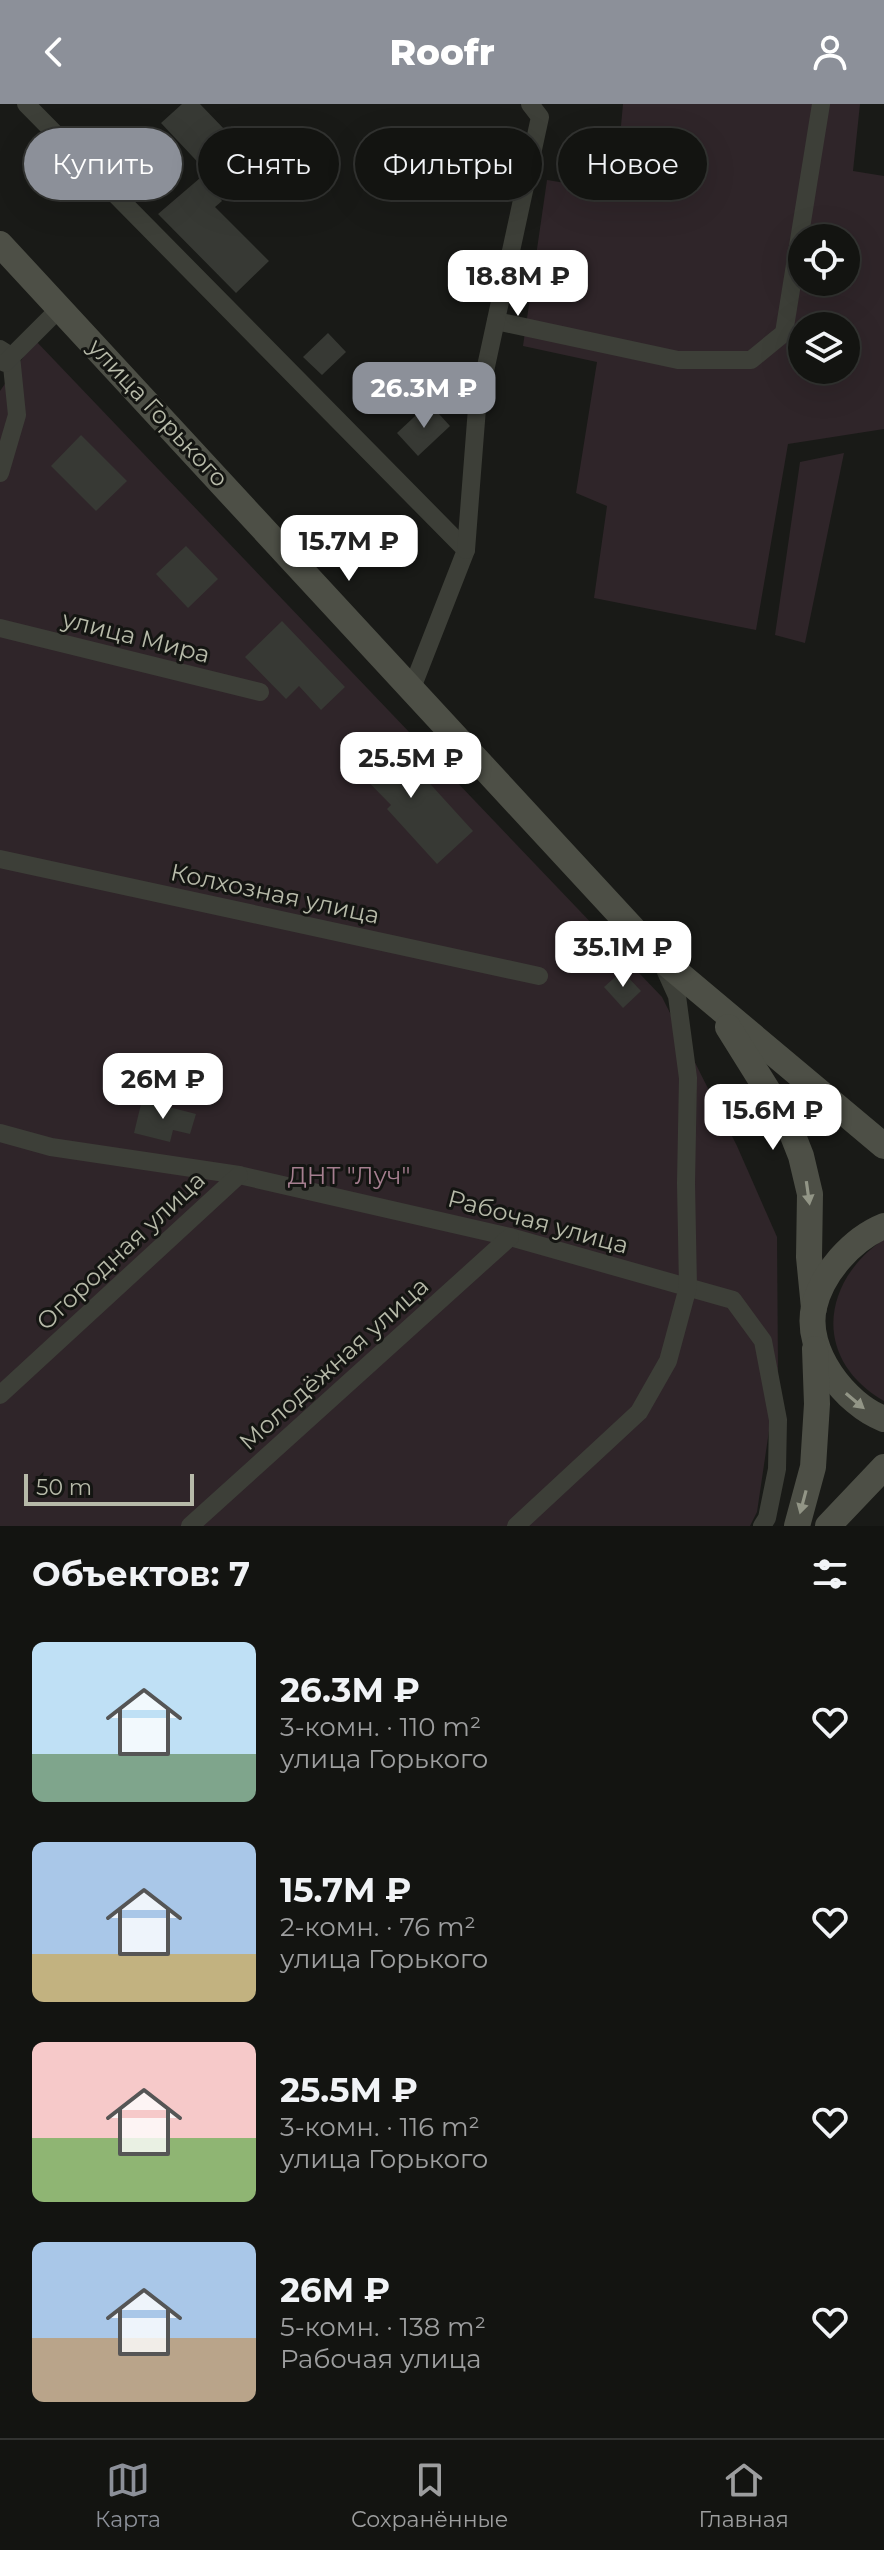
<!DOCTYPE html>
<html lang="ru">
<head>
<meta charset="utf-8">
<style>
  :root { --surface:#131411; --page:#20211f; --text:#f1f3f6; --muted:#9d9e9f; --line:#323331; --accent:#8c9099 }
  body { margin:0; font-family:Montserrat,sans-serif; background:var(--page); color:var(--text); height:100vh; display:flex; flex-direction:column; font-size:30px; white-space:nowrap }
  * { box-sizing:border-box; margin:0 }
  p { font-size:26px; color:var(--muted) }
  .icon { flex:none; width:44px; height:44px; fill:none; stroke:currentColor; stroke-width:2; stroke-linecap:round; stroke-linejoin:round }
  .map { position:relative; height:1422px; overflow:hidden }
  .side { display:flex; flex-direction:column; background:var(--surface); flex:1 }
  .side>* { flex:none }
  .hud { position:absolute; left:24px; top:24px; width:836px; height:72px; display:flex; gap:16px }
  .fabs { position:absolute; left:788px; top:120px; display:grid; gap:16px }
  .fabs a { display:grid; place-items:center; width:72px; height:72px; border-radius:50%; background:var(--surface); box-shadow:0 8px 32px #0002,0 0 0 2px var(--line); font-size:40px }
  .scale { position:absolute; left:24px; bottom:20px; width:170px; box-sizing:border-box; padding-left:8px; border:4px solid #b7baa9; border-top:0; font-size:22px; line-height:28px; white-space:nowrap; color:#b7baa9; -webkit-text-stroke:6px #141512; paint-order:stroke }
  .price { position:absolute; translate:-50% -68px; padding:0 18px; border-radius:16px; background:#fff; color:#222; font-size:26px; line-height:52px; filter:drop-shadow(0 2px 4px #0008) }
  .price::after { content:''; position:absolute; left:50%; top:48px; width:24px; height:18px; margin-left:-12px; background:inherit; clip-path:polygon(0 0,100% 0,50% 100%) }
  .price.selected { background:var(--accent); color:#fff }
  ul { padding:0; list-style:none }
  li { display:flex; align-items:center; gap:24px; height:200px; padding:0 32px }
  li span { display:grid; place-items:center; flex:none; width:224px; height:160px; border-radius:12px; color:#555 }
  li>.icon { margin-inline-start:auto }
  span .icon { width:96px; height:96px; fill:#fffc; stroke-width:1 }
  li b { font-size:34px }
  h2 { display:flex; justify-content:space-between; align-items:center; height:96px; padding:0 32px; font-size:34px }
  .pill { padding:0 28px; border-radius:36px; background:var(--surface); box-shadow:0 8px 32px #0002,0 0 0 2px var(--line); font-size:28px; line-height:72px }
  .pill.selected { background:var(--accent); color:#fff }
  header { display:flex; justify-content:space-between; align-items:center; height:104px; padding:0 32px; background:var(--accent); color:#fff; font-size:36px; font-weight:800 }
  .tabs { display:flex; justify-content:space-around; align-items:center; height:112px; border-top:2px solid var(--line); background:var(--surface); font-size:22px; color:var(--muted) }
  .tabs a { display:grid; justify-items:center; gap:4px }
  .tabs .selected { color:var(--accent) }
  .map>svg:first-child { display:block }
  .green { fill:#2f2529; fill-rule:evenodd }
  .building { fill:#373934 }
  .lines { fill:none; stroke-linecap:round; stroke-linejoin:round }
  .street { stroke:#3d3f38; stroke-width:18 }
  .secondary { stroke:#4d4f46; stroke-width:26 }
  .oneway { fill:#929586 }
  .labels { text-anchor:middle; stroke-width:6; stroke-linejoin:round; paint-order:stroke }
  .street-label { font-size:24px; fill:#b7baa9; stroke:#141512 }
  .park-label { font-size:24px; fill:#a67f90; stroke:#141512 }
</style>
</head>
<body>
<header><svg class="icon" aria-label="back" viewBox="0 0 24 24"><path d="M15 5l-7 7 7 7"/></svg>Roofr<svg class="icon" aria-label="person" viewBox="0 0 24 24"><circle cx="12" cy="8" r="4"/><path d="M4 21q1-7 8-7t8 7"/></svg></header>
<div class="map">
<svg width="884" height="1422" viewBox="0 0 884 1422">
  <rect width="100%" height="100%" fill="#191a17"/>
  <g class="green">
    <path d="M623,0H860L853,67L884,72V325L788,340L756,526L594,494L607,402L576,389L597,258L523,242L547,76L615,87ZM802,134H846V178H802ZM802,222H846V266H802Z"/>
    <path d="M35,236L662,893L737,1042L777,1133L778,1266L757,1408L750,1422H0V287Z"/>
    <path d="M844,349L805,539L775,531L800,358Z"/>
    <path d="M884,1135V1297C813,1256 820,1179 884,1135Z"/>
  </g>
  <g class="building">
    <path d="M182,0H200L226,27L232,22L261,55L219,93L222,97L215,103L269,157L236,189L158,110L207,68L161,19Z"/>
    <path d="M328,229L346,248L322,271L303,253Z"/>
    <path d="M429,299L450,322L418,352L397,329Z"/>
    <path d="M81,331L127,377L96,407L51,362Z"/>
    <path d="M186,442L218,475L188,504L156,470Z"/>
    <path d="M282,517L345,583L321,606L299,582L286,595L245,553Z"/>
    <path d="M372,630L418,677L423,672L473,727L437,760L387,705L391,701L346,655Z"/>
    <path d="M622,867L641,887L623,904L604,883Z"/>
    <path d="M142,996L196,1010L190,1030L173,1026L170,1038L134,1029Z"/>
  </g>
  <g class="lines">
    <g class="street">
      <path d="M26,0L466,446L412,584"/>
      <path d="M496,217L678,256H751L784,229L821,0"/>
      <path d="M0,245L11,252L17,311L0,369"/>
      <path d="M5,259L60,204"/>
      <path d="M466,446L477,304L540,13L530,0"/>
      <path d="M0,524L260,588"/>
      <path d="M0,755L539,872"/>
      <path d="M0,1029L51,1043L239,1071L510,1133L733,1196L763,1237L778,1316L777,1365L767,1414L762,1422"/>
      <path d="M0,1291L239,1071"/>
      <path d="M190,1422L510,1133"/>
      <path d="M516,1422L639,1308L668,1257L688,1183L686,1079L688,974L677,892L663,861"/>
    </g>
    <g class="secondary">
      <path d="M0,140L660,854L884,1042"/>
      <path d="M728,923L788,1019L801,1052L810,1090L809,1153L814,1204"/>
      <path d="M884,1122C852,1135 822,1169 814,1203C804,1247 845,1300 884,1315"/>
      <path d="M797,1422L813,1363L817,1300L815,1245"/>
      <path d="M828,1422L884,1363"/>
    </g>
  </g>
  <defs><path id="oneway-solid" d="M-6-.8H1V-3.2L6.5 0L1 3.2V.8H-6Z" transform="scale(2)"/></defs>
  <g class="oneway">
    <use href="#oneway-solid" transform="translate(808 1089) rotate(82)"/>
    <use href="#oneway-solid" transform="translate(855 1297) rotate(40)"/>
    <use href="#oneway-solid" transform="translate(803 1398) rotate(105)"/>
  </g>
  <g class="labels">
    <g class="street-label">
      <text transform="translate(158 309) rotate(47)" y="8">улица Горького</text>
      <text transform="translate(136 533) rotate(14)" y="8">улица Мира</text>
      <text transform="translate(275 790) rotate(12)" y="8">Колхозная улица</text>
      <text transform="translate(538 1118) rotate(15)" y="8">Рабочая улица</text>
      <text transform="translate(121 1147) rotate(-43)" y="8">Огородная улица</text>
      <text transform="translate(334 1260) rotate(-42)" y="8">Молодёжная улица</text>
    </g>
    <g class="park-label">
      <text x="349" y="1080">ДНТ "Луч"</text>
    </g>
  </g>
</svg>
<div class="fabs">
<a><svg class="icon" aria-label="locate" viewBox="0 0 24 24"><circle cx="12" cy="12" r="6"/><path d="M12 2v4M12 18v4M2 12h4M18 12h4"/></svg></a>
<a><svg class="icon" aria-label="layers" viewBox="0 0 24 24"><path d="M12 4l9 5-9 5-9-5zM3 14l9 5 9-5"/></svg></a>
</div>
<div class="scale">50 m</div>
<b class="price" style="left:518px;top:214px">18.8M ₽</b>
<b class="price selected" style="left:424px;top:326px">26.3M ₽</b>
<b class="price" style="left:349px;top:479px">15.7M ₽</b>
<b class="price" style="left:411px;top:696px">25.5M ₽</b>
<b class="price" style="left:623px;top:885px">35.1M ₽</b>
<b class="price" style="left:163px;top:1017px">26M ₽</b>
<b class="price" style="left:773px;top:1048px">15.6M ₽</b>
<div class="hud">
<a class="pill selected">Купить</a>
<a class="pill">Снять</a>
<a class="pill">Фильтры</a>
<a class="pill">Новое</a>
</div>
</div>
<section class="side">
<h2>Объектов: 7<svg class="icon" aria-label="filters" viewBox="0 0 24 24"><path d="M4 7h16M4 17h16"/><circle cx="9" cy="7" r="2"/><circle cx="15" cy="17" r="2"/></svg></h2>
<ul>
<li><span style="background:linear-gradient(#bfe0f5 70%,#7fa58c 0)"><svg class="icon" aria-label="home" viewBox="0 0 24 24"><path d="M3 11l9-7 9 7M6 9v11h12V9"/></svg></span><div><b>26.3M ₽</b><p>3-комн. · 110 m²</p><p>улица Горького</p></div><svg class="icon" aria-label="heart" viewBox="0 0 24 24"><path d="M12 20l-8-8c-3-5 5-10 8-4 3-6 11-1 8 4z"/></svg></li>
<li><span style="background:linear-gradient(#a9c7e8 70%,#c2b280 0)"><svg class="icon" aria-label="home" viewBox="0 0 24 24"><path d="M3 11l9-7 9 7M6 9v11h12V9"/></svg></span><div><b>15.7M ₽</b><p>2-комн. · 76 m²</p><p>улица Горького</p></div><svg class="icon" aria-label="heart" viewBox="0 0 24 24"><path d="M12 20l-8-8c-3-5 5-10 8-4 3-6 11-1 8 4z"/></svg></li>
<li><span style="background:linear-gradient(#f6c9c9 60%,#8fb573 0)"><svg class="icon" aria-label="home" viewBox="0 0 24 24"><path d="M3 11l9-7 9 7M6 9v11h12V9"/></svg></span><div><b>25.5M ₽</b><p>3-комн. · 116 m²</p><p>улица Горького</p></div><svg class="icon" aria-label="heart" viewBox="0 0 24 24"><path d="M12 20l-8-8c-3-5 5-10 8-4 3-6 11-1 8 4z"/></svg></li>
<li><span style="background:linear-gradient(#a9c7e8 60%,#b9a48a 0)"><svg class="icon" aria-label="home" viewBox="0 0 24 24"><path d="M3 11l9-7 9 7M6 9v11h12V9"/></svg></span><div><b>26M ₽</b><p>5-комн. · 138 m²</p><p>Рабочая улица</p></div><svg class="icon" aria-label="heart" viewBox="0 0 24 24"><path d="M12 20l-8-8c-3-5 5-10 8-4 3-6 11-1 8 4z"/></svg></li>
</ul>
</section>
<nav class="tabs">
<a class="selected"><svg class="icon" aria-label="map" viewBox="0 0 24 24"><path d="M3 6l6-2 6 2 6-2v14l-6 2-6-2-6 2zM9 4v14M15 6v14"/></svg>Карта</a>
<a><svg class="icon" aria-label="saved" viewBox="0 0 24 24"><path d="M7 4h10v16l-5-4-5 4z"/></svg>Сохранённые</a>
<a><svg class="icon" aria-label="home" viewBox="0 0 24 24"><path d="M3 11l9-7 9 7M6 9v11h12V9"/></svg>Главная</a>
</nav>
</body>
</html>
